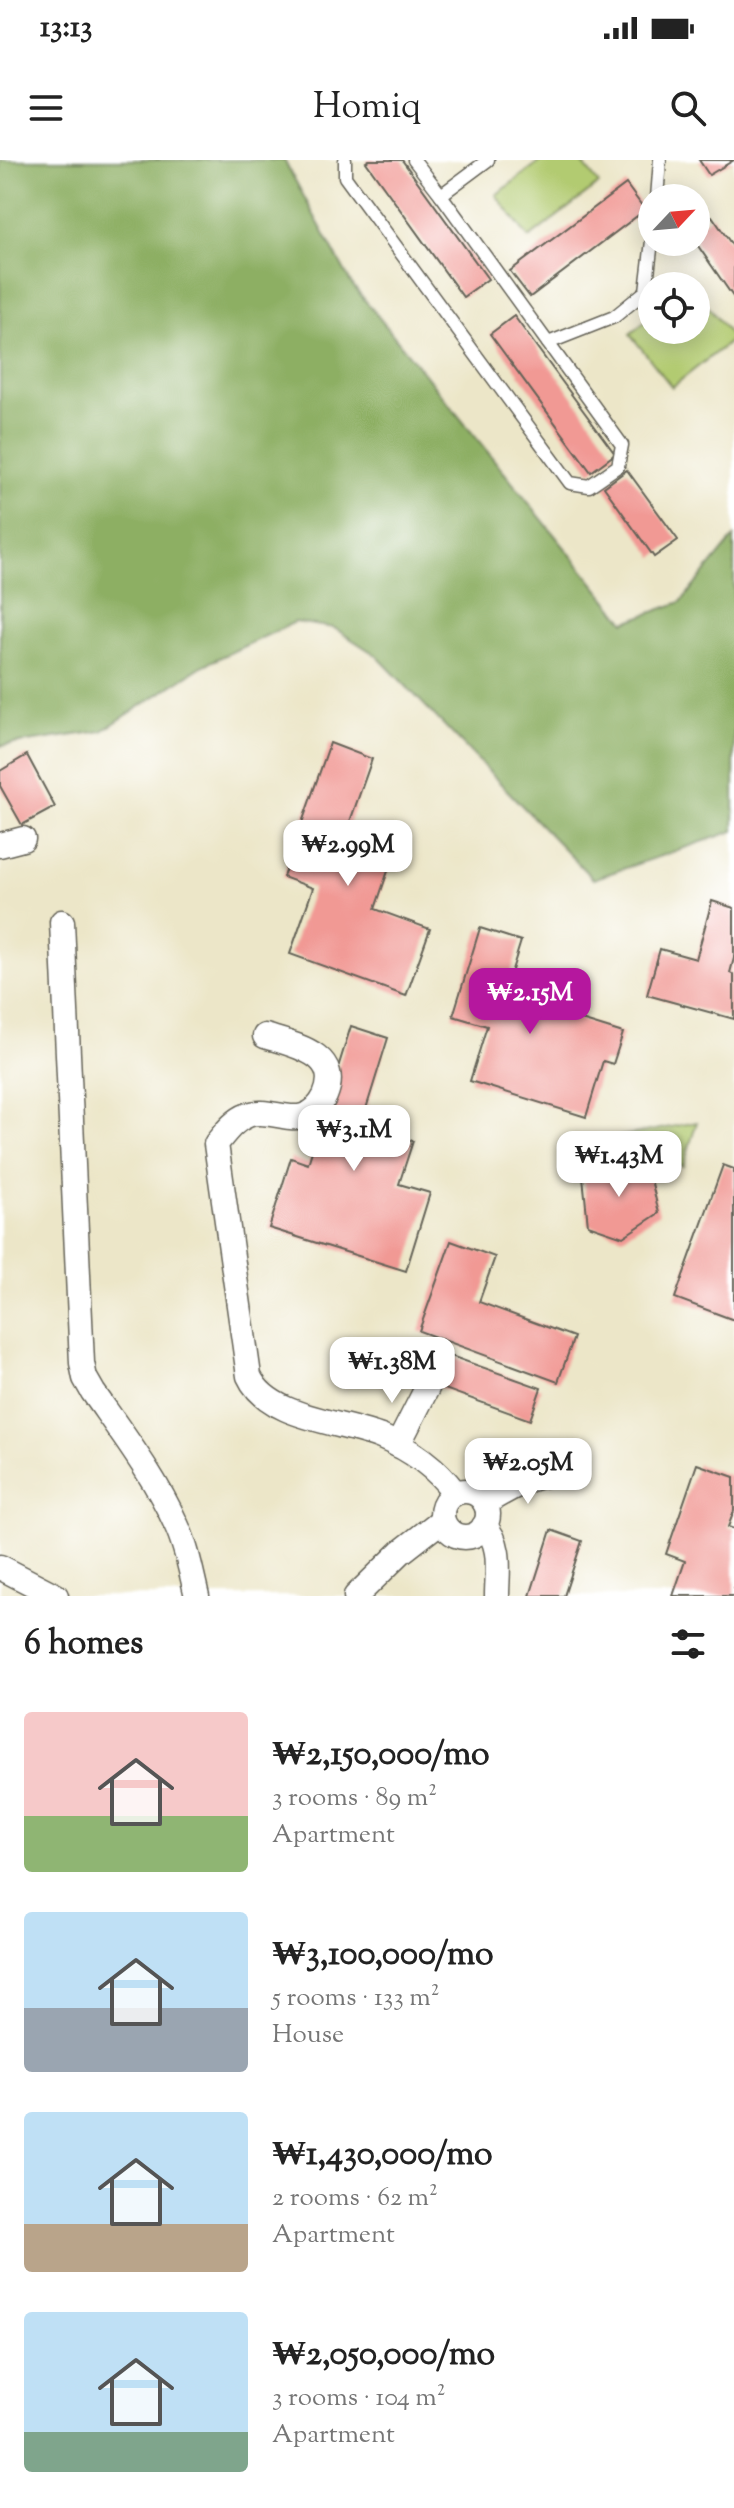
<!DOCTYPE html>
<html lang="en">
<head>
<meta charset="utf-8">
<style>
  :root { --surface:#fff; --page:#f2f2f2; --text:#222; --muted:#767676; --accent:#b5179e }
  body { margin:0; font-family:"Sorts Mill Goudy",serif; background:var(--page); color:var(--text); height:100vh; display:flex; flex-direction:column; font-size:30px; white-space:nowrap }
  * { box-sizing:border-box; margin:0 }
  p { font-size:26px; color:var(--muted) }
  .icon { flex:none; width:44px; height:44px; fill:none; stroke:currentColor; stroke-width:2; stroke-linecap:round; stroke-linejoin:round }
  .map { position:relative; height:1436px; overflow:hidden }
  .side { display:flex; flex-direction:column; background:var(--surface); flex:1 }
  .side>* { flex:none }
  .needle { width:52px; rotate:64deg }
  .controls { position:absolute; left:638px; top:24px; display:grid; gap:16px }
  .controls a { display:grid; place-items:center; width:72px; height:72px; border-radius:50%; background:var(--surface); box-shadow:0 4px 20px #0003; font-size:40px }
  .price { position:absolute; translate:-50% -68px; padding:0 18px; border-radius:16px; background:#fff; color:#222; font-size:26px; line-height:52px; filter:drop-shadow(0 2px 4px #0008) }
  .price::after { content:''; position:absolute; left:50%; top:48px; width:24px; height:18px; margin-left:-12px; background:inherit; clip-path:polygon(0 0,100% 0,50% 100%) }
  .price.on { background:var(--accent); color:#fff }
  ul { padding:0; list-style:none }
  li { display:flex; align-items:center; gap:24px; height:200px; padding:0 24px }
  li span { display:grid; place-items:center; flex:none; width:224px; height:160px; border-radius:8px; color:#555 }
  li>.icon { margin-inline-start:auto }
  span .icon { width:96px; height:96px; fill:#fffc; stroke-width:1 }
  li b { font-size:34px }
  h2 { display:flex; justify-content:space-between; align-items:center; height:96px; padding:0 24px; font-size:34px }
  .status { display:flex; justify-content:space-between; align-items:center; height:56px; padding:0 40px; background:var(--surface); direction:ltr }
  .status svg { height:22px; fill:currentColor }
  header { display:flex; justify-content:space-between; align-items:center; height:104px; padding:0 24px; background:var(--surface); font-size:36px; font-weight:600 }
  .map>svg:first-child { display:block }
  .green { fill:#b2cb71; stroke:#677446; stroke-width:2 }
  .forest { fill:#8daf63; stroke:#546640; stroke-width:2 }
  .building { fill:#f19994 }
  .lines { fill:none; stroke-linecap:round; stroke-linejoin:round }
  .service-casing { stroke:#656358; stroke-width:15 }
  .minor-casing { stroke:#656358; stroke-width:27 }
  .service { stroke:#fff; stroke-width:12 }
  .minor { stroke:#fff; stroke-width:24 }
</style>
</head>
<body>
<div class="status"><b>13:13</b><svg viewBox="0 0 49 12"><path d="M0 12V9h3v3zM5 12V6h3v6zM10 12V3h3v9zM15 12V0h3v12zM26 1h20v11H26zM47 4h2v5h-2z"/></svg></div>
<header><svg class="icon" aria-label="menu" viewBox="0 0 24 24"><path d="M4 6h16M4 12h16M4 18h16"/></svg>Homiq<svg class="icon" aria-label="search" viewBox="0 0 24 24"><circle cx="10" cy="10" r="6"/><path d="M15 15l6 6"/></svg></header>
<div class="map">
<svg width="734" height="1436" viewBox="0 0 734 1436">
  <rect width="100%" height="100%" fill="#fff"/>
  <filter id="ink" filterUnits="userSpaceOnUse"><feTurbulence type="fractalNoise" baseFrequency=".0125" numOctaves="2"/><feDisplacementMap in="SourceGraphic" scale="16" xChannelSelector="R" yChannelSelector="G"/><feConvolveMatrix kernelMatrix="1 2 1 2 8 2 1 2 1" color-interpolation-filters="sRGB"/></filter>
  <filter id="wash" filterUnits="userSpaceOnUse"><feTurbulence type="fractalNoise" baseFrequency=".006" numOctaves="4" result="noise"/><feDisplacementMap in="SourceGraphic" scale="32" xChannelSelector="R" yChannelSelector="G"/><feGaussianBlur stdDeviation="1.8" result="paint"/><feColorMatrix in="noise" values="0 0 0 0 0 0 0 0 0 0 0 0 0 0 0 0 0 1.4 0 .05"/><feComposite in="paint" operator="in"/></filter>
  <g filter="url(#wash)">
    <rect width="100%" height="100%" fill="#ece6c8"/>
    <g class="green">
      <path d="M542,0H580L599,24L529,78L496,35Z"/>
      <path d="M696,131L733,179L672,227L630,174L652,156V170H696Z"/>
      <path d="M697,962L683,1006L598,981Z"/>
    </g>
    <path class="forest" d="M0,0H284L351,123L625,462L681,442L734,377V671L593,719L376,495L334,468L295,462L202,506L102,571L0,586Z"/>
    <g id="blocks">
      <g class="building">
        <path d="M369,0H402L488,119L463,137L366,2Z"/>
        <path d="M699,0H734L709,15Z"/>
        <path d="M626,24L645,50L530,137L510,111Z"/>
        <path d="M712,56L734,88V138L696,83V66Z"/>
        <path d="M514,156L615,294L591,312L490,174Z"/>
        <path d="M627,310L678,380L654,397L604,327Z"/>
        <path d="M330,583L372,599L341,687L390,705L375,749L430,769L406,836L290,794L313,728L283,717Z"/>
        <path d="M27,595L55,647L22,665L0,626V611Z"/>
        <path d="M712,741L734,748V798L730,813L734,815V859L647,835L660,789L696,799Z"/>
        <path d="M480,768L521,781L504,836L623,873L613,904L603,901L586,957L470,921L487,866L453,856Z"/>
        <path d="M351,866L388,878L361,965L413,981L399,1024L430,1033L406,1111L269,1068L291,998L308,1004Z"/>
        <path d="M611,1002L650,1015L659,1053L623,1077L588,1065L583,1017Z"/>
        <path d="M723,1005L734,1009V1160L675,1138Z"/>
        <path d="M451,1081L495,1097L479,1142L574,1177L558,1222L419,1171Z"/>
        <path d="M417,1184L541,1228L530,1260L406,1215Z"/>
        <path d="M697,1304L734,1317V1351L728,1367L734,1369V1436H673L685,1401L666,1394Z"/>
        <path d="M551,1370L582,1381L564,1436H530Z"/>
      </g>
    </g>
  </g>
  <g filter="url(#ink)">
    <use href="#blocks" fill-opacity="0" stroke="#656358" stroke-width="2"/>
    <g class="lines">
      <defs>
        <g id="service">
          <path d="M345,0V17L570,323L589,326L618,306L622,285L548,183"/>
          <path d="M414,0L441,35L488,0"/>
          <path d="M441,35L548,183L614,157L646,131L652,81"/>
          <path d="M657,38L660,0"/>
        </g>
        <g id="minor">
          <path d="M0,685L23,679"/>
          <path d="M62,762L82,1203L85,1218L93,1232C123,1275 155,1317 176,1364C187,1387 191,1412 197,1436"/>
          <path d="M265,876C294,885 343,894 325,936C320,946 314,953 303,956C286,961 265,948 248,955C234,960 225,973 216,984L249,1216C268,1259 341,1261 381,1277C410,1289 436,1307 455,1333"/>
          <path d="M398,1285L428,1226"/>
          <circle cx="465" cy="1354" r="23"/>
          <path d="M485,1343C509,1329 534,1313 562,1313"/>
          <path d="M484,1366C503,1384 497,1412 497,1436"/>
          <path d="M0,1407L56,1436"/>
          <path d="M356,1436L401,1392L442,1360"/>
        </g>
      </defs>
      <use href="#service" class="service-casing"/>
      <use href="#minor" class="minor-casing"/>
      <use href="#service" class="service"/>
      <use href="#minor" class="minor"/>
    </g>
  </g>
</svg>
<div class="controls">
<a><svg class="needle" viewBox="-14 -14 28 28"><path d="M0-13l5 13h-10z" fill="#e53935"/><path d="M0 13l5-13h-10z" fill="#767676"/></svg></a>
<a><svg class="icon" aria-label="locate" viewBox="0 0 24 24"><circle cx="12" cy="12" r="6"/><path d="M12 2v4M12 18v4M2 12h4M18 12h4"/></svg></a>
</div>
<b class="price" style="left:348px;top:728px">₩2.99M</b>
<b class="price on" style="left:530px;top:876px">₩2.15M</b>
<b class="price" style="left:354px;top:1013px">₩3.1M</b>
<b class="price" style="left:619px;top:1039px">₩1.43M</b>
<b class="price" style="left:392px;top:1245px">₩1.38M</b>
<b class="price" style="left:528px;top:1346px">₩2.05M</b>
</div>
<section class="side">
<h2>6 homes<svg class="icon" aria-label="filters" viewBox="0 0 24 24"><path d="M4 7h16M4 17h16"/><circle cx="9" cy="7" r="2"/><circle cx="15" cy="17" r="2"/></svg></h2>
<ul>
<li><span style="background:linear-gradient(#f6c9c9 65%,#8fb573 0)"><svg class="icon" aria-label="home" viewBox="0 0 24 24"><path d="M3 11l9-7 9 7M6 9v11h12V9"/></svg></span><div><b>₩2,150,000/mo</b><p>3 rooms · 89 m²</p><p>Apartment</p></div></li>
<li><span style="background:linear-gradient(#bfe0f5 60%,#9aa5b1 0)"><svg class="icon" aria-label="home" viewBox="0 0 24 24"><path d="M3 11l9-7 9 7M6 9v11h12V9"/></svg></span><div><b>₩3,100,000/mo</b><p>5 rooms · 133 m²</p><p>House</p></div></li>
<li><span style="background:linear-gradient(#bfe0f5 70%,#b9a48a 0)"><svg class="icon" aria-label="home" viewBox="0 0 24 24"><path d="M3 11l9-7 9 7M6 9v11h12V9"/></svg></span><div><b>₩1,430,000/mo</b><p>2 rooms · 62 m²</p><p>Apartment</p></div></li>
<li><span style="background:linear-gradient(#bfe0f5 75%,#7fa58c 0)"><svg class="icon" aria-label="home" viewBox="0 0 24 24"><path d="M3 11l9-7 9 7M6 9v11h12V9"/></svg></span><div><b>₩2,050,000/mo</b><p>3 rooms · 104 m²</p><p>Apartment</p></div></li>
</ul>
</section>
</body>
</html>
